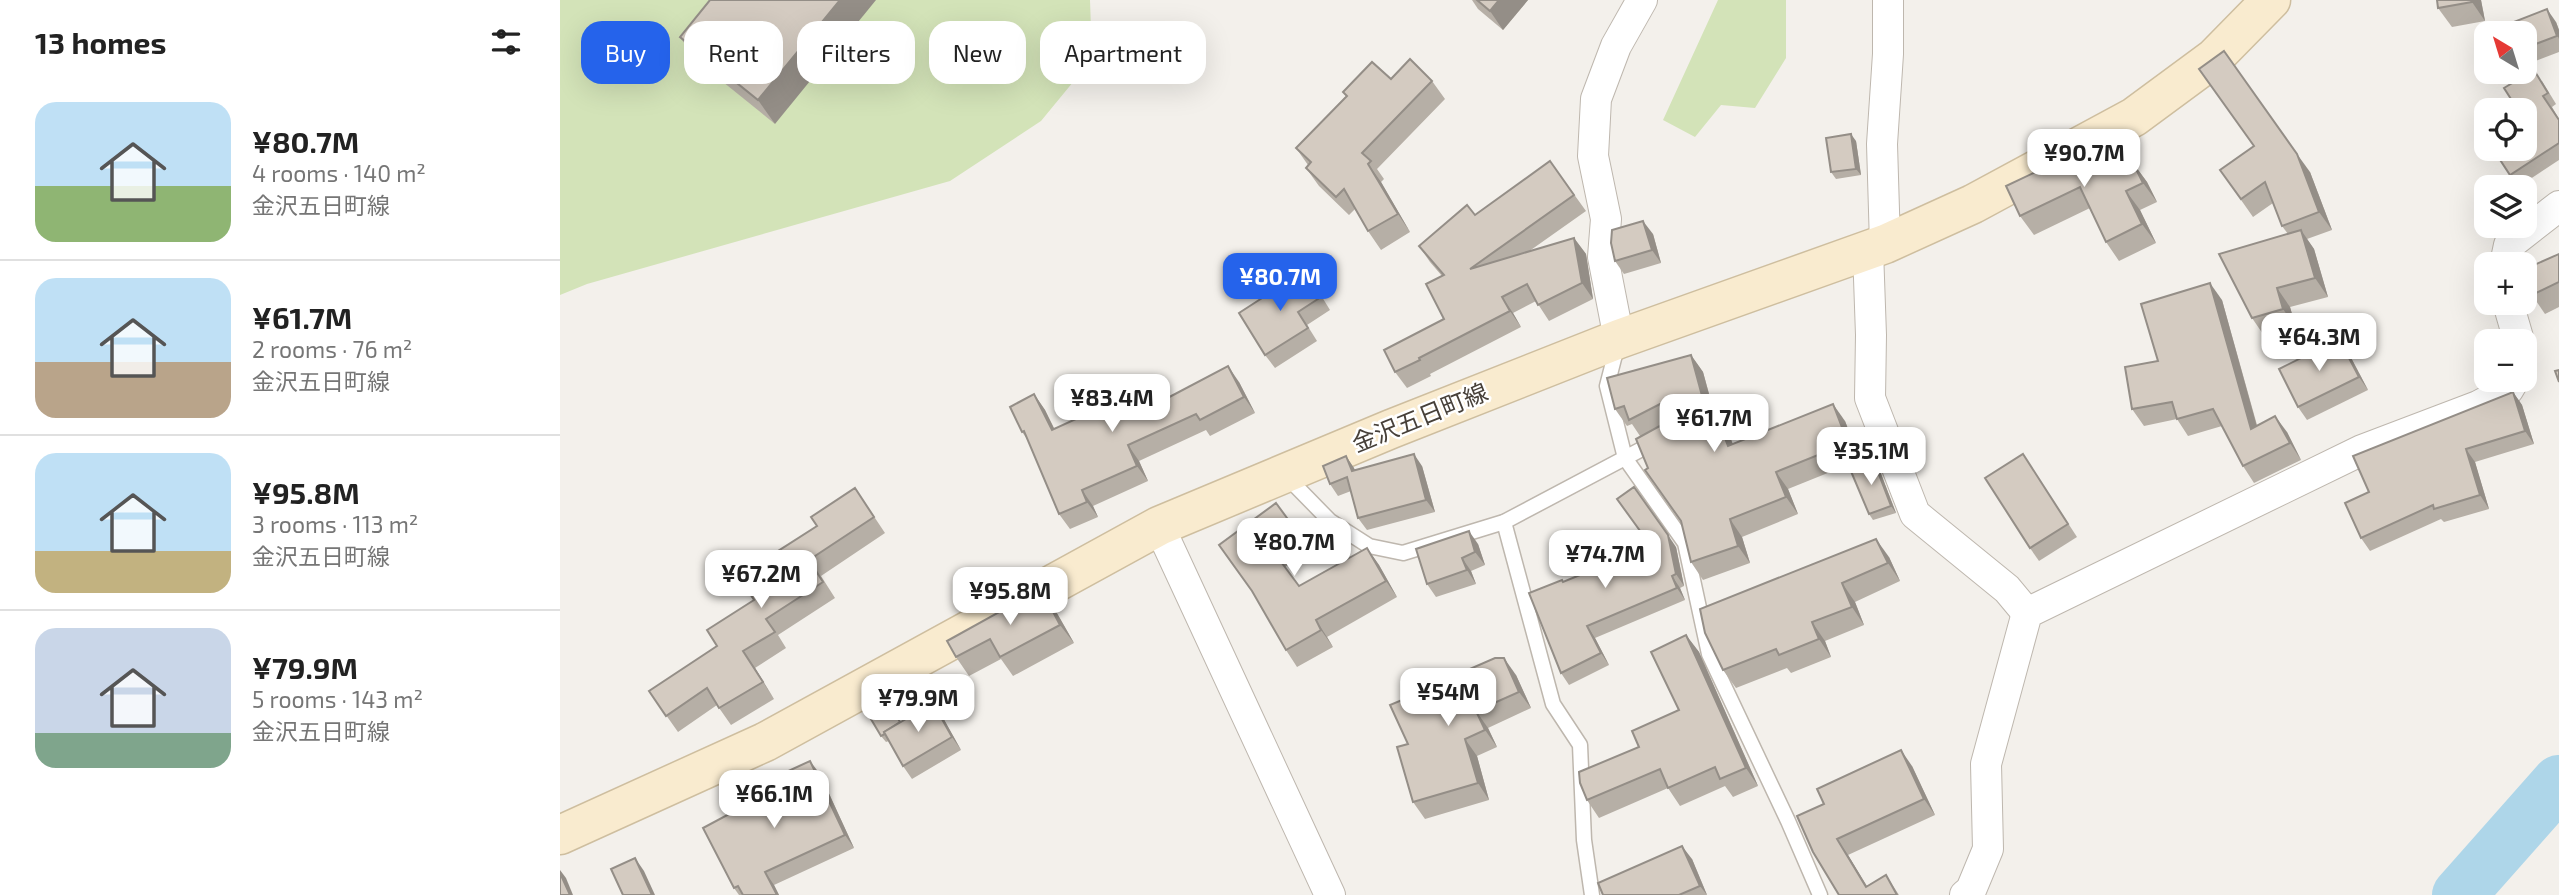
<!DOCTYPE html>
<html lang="en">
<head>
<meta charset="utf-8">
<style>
  :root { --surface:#fff; --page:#f6f6f6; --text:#222; --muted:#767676; --line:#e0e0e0; --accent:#2563eb }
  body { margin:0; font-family:"Exo 2","Noto Sans JP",sans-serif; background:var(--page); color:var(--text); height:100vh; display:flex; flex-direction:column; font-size:26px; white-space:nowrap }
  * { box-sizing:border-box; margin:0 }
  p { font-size:23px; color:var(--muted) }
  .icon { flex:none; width:38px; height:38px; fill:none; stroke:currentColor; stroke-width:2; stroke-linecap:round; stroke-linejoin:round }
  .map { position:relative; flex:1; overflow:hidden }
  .panel { display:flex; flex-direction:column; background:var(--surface); width:560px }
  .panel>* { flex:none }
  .hud { position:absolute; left:21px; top:21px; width:665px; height:63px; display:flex; gap:14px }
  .needle { width:46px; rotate:322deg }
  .fabs { position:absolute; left:1914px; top:21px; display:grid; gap:14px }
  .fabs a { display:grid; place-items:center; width:63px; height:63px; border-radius:14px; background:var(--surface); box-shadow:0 7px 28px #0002; font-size:35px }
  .price { position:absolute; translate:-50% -60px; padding:0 16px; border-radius:14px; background:#fff; color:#222; font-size:23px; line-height:46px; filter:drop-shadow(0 2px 4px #0008) }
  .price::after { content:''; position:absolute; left:50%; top:42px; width:21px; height:16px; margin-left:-10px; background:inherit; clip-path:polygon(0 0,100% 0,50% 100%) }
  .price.selected { background:var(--accent); color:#fff }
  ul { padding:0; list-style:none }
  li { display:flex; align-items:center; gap:21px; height:175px; padding:0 35px }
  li+li { border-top:2px solid var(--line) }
  li span { display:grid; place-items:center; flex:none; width:196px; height:140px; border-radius:21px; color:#555 }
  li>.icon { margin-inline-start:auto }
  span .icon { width:84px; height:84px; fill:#fffc; stroke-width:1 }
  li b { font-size:30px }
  h2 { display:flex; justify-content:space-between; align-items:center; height:84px; padding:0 35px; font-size:30px }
  .tag { padding:0 24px; border-radius:21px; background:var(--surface); box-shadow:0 7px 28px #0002; font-size:24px; line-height:63px }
  .tag.selected { background:var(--accent); color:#fff }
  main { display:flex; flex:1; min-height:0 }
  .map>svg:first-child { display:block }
  .green { fill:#d3e3b8 }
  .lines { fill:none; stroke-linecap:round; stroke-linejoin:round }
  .river { stroke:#aed6e9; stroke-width:54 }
  .lane-casing { stroke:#beb7ae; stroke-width:17 }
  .street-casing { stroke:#beb7ae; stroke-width:32 }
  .secondary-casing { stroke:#cebe9f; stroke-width:41 }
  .lane { stroke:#fff; stroke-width:14 }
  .street { stroke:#fff; stroke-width:30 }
  .secondary { stroke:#f9ebcf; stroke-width:38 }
  .wall { fill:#b6afa6 }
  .shaded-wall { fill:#948e87 }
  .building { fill:#d4cbc1; stroke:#948e87; stroke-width:2 }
  .labels { text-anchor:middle; stroke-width:5; stroke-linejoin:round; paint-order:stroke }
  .street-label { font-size:24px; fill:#474039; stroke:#fff }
</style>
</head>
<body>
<main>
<section class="panel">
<h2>13 homes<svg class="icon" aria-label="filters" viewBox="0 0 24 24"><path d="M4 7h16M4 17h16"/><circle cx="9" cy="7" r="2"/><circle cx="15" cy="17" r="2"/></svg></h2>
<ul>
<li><span style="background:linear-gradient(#bfe0f5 60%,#8fb573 0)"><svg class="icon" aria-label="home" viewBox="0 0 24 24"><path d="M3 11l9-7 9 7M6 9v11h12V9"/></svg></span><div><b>¥80.7M</b><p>4 rooms · 140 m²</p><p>金沢五日町線</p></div></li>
<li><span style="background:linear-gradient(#bfe0f5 60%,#b9a48a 0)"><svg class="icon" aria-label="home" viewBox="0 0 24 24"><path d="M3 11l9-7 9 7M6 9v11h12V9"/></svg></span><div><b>¥61.7M</b><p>2 rooms · 76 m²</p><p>金沢五日町線</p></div></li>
<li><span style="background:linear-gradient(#bfe0f5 70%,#c2b280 0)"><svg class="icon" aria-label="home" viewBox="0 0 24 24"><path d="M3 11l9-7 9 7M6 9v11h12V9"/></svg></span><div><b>¥95.8M</b><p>3 rooms · 113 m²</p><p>金沢五日町線</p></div></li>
<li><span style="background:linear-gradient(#c9d6e8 75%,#7fa58c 0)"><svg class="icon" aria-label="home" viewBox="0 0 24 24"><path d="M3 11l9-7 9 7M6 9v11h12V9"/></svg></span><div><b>¥79.9M</b><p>5 rooms · 143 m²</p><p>金沢五日町線</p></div></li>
</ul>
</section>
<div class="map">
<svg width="1999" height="895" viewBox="0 0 1999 895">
  <rect width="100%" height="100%" fill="#f3f0eb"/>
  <g class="green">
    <path d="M0,0H530L532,59L481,121L390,181L27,284L0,295Z"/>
    <path d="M1158,0H1226V58L1195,108L1161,105L1135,137L1103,120Z"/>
  </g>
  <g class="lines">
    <path class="river" d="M1899,895L1999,782"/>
    <defs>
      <g id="lane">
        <path d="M1058,343L1047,386L1065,458L1125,543L1149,654L1228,821L1260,895"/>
        <path d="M725,475L770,521L809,546L843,553L944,522L1097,441"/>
        <path d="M944,522L993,704L1020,745L1024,840L1032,895"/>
      </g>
      <g id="street">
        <path d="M1325,244L1322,144L1328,54V0"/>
        <path d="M1308,250L1311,335L1310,398L1355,514L1447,589L1467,613"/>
        <path d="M1945,264L1949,245L1999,206"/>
        <path d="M1948,303L1959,341"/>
        <path d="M1059,339L1043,257L1046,219L1033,156L1036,99L1056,46L1082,0"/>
        <path d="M599,526L770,895"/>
        <path d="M1405,895L1411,890L1428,849L1426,764L1467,613L1802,450L1918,406L1948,390L1954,380"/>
      </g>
      <path id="secondary" d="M0,835L205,742L599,526L831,429L1059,339L1325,244L1413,204L1574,117L1654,58L1711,0"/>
    </defs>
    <use href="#lane" class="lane-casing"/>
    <use href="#street" class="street-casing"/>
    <use href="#secondary" class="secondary-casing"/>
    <use href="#lane" class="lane"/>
    <use href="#street" class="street"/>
    <use href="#secondary" class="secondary"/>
  </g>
  <g class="wall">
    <path d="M150,0L215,124L137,61L120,37Z"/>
    <path d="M912,0H968L943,30L918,9Z"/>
    <path d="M1921,0L1925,21L1892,27L1878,8Z"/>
    <path d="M1996,22L1999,30V52L1965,65V33Z"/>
    <path d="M831,79L872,81L885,99L817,169L824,179L821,182L850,232L821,250L808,231L795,209L789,215L759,186L746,168L748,165L736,148L786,96L783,92Z"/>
    <path d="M1982,81L1996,104L1992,107L1999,119V160L1958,187L1950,175L1965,149Z"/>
    <path d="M1296,141L1301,175L1276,179L1271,172Z"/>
    <path d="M1541,141L1554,160L1559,170L1573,163L1587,182L1597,202L1580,210L1596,243L1559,261L1546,242L1530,208L1474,235L1460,216Z"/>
    <path d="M990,161L1026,211L968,252L1014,238L1026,254L1033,299L989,321L976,301L953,313L961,327L870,374L871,376L847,388L835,372L884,319L882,276L870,262L859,246L915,215Z"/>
    <path d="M1660,170L1750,172L1772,230L1747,239L1754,249L1768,297L1730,307L1736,328L1705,337L1692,318L1728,234L1722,226L1713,203L1693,217Z"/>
    <path d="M1093,234L1101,263L1064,274L1055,261Z"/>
    <path d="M1999,254V307L1985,314L1972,295Z"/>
    <path d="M754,284L770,310L747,325L757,341L715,368L705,355Z"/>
    <path d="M1662,300L1697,425L1727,432L1741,460L1694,483L1683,466L1662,426L1628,436L1617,419L1584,426L1572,409L1598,361Z"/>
    <path d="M1788,352L1808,390L1747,420L1738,407Z"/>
    <path d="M1131,355L1143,372L1155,415L1168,432L1173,444L1285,421L1300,460L1228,489L1238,514L1182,537L1190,563L1143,580L1131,562L1121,521L1088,468L1080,436L1072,424L1067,426L1055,409Z"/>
    <path d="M679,382L695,413L650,436L646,430L579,461L588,481L533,506L538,517L510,529L499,514L468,440L462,432L474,394L485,410L494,428Z"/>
    <path d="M1953,392L1962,405L1974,444L1915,462L1929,509L1884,522L1881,519L1810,551L1801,538L1809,492Z"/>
    <path d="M1463,454L1517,537L1479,561L1470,548Z"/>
    <path d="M786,456L795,470L862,466L875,512L807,530L798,518L791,491L778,496L770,484Z"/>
    <path d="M1318,466L1336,513L1313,520L1309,514Z"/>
    <path d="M295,488L325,533L261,576L275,598L218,635L226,648L195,668L214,699L171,725L157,705L118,732L89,691L157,646L257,526Z"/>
    <path d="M716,503L750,550L725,567L739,586L807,548L819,565L837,597L767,637L773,647L737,667L726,650L694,593Z"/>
    <path d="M918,544L925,565L911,571L916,584L876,597L867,584Z"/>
    <path d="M1116,547L1124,586L1120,588L1125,600L1035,638L1049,665L1009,685L1001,673L1004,582Z"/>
    <path d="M1329,557L1340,581L1295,602L1304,625L1265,641L1271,657L1231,673L1227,668L1176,688L1163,670L1145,633Z"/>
    <path d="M494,608L514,643L453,676L441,659L409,676L396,657L387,641Z"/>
    <path d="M1126,635L1139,652L1198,786L1173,797L1165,786L1120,806L1108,788L1039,818L1027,800L1079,747L1119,710Z"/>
    <path d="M956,675L971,708L928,728L937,747L917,756L929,800L865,819L853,802L848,744Z"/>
    <path d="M325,697L340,722L373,703L382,716L401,750L352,779L343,766L329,741L326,742L321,736Z"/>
    <path d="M1352,766L1375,815L1288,855L1307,886L1326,875L1339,895H1279L1253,852Z"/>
    <path d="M260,774L294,848L214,885L219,895H179L174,888Z"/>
    <path d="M1132,859L1147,895H1043Z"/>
  </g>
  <g class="shaded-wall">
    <path d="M280,0H316L215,124L198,100Z"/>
    <path d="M939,0H968L943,30L930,11Z"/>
    <path d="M1911,0H1921L1925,21L1912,2Z"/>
    <path d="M1987,9L1996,22L1999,30V39Z"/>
    <path d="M1291,134L1296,141L1301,175L1296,169Z"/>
    <path d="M1541,141L1554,160L1568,190L1555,171Z"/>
    <path d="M1737,154L1750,172L1772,230L1759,212Z"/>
    <path d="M1573,163L1587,182L1597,202L1583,183Z"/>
    <path d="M808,164L821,182L850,232L838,214Z"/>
    <path d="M1566,191L1580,210L1596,243L1582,224Z"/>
    <path d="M1083,221L1093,234L1101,263L1092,250Z"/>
    <path d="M1741,230L1754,249L1768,297L1755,278Z"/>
    <path d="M1014,238L1026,254L1033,299L1022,283Z"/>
    <path d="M1650,283L1662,300L1702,445L1691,429Z"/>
    <path d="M1717,288L1730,307L1736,328L1723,309Z"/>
    <path d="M942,297L953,313L961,327L950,311Z"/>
    <path d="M1779,339L1788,352L1808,390L1799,377Z"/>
    <path d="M1131,355L1143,372L1160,435L1148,418Z"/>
    <path d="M668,366L679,382L695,413L684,397Z"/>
    <path d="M590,385L601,400L609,419L598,403Z"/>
    <path d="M1953,392L1962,405L1974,444L1965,431Z"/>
    <path d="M474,394L485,410L502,445L492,430Z"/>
    <path d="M1273,404L1285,421L1300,460L1288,443Z"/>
    <path d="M1156,415L1168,432L1180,463L1168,446Z"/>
    <path d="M1715,416L1727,432L1741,460L1730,443Z"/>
    <path d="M568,445L579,461L588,481L577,466Z"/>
    <path d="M1906,449L1915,462L1929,509L1920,495Z"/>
    <path d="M854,454L862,466L875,512L866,500Z"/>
    <path d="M786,456L794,468L800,483L792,471Z"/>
    <path d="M1313,459L1318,466L1336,513L1331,506Z"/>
    <path d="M1216,472L1228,489L1238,514L1226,497Z"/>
    <path d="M522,490L533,506L538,517L527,502Z"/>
    <path d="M1170,519L1182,537L1190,563L1178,546Z"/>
    <path d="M909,531L918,544L925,565L915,552Z"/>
    <path d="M1108,535L1116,547L1124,586L1116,574Z"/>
    <path d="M1316,539L1329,557L1340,581L1328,563Z"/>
    <path d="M807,548L819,565L837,597L826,581Z"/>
    <path d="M902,558L911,571L916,584L907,570Z"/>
    <path d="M1112,576L1120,588L1125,600L1117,588Z"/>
    <path d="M1282,583L1295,602L1304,625L1292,607Z"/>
    <path d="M481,589L494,608L514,643L500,625Z"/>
    <path d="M756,620L767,637L773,647L761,630Z"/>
    <path d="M1252,622L1265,641L1271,657L1259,639Z"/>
    <path d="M1027,626L1035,638L1049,665L1041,653Z"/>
    <path d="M1126,635L1139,652L1198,786L1186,768Z"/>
    <path d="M183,651L195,668L214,699L203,682Z"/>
    <path d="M944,658L956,675L971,708L959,692Z"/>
    <path d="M373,703L382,716L401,750L392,737Z"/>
    <path d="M916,711L928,728L937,747L925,730Z"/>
    <path d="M905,739L917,756L929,800L918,783Z"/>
    <path d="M1341,750L1352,766L1375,815L1364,799Z"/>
    <path d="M250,761L260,774L294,848L285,835Z"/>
    <path d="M1277,839L1288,855L1312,895L1306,887Z"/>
    <path d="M1122,846L1132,859L1147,895L1140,886Z"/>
    <path d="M75,858L84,871L95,895H92Z"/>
    <path d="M0,870L6,878L13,895H10L0,873Z"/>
    <path d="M205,872L214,885L219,895H217Z"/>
  </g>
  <g class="building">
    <path d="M150,0H280L198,100L120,37Z"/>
    <path d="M917,0H939L930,11Z"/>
    <path d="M1877,0H1911L1912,2L1878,8Z"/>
    <path d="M1987,9L1997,36L1965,48V33H1949L1946,25Z"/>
    <path d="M1664,51L1737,154L1759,212L1722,226L1705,182L1681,199L1660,170L1694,146L1639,69Z"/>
    <path d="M850,59L872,81L802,153L811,161L808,164L838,214L808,231L784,189L776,197L746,168L751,162L736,148L787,96L783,92L812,62L831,79Z"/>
    <path d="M1974,70L1988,93L1983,96L1999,120V143L1950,175L1933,149H1965V110H1958L1944,88Z"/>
    <path d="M1291,134L1296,169L1271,172L1266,138Z"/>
    <path d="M1541,141L1555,171L1573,163L1583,183L1566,191L1582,224L1546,242L1520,187L1460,216L1446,186Z"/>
    <path d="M990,161L1014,195L910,269L1014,238L1022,283L978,305L967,284L942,297L950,311L859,358L860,360L835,372L824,350L884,319L866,284L884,275L859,246L907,205L915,215Z"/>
    <path d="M1083,221L1092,250L1055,261L1051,243L1052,230Z"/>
    <path d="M1741,230L1755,278L1717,288L1723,309L1692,318L1659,254Z"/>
    <path d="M1999,254V282L1972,295L1965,280V269Z"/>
    <path d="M744,271L761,297L738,312L748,328L705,355L679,313Z"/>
    <path d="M1650,283L1691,429L1715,416L1730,443L1683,466L1653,409L1617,419L1612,402L1572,409L1565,367L1598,361L1581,304Z"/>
    <path d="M1779,339L1799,377L1738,407L1719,369Z"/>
    <path d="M1131,355L1148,418L1156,415L1168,446L1273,404L1288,443L1216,472L1226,497L1170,519L1178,546L1131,562L1121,521L1085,470L1088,468L1076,439L1109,421L1113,414V409L1108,404H1100L1069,420L1064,406L1055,409L1047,378Z"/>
    <path d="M668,366L684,397L640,420L636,414L568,445L577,466L522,490L527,502L499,514L464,431L462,432L450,407L474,394L492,430L590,385L598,403Z"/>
    <path d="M1999,370V382L1995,371Z"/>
    <path d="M1953,392L1965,431L1906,449L1920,495L1874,509L1873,505L1801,538L1785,503L1809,492L1793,456Z"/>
    <path d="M854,454L866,500L798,518L787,477L770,484L763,466L786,456L792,471Z"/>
    <path d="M1463,454L1508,524L1470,548L1425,478Z"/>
    <path d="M1313,459L1331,506L1309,514L1290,469Z"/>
    <path d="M1074,487L1108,535L1116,574L1112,576L1117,588L1027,626L1041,653L1001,673L969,593L1002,580L1003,582L1091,546L1057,499Z"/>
    <path d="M295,488L314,517L249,560L263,582L206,619L215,632L183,651L203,682L159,708L147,688L106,716L89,691L157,646L147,630L194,600L179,576L257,526L251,517Z"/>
    <path d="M716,503L738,533L713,551L739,586L807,548L826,581L756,620L761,630L726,650L692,591L659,545Z"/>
    <path d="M909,531L915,552L902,558L907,570L867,584L856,549Z"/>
    <path d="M1316,539L1328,563L1282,583L1292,607L1252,622L1259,639L1219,655L1216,649L1163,670L1145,633L1140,609Z"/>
    <path d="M481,589L500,625L440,657L430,639L396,657L387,641Z"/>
    <path d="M1126,635L1186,768L1160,779L1155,767L1108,788L1100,769L1027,800L1020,783L1019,772L1079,747L1072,731L1119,710L1091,652Z"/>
    <path d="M935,658H944L959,692L916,711L925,730L905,739L918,783L853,802L837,747L848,744L830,705L897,677L896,675Z"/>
    <path d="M325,697L340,722L324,732L325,734L321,736L305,709Z"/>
    <path d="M373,703L392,737L343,766L324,732Z"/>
    <path d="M1341,750L1364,799L1277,839L1306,887L1326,875L1337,895H1279L1253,852L1237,816L1264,804L1257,789Z"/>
    <path d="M250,761L285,835L205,872L217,895H183L178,886L174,888L143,828L216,789L211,779Z"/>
    <path d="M1122,846L1140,886L1119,895H1043L1038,883Z"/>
    <path d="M75,858L92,895H63L51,869Z"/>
    <path d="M0,873L10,895H0Z"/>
  </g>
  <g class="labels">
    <g class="street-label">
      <text transform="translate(860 418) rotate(-22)" y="8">金沢五日町線</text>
    </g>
  </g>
</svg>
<div class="fabs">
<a><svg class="needle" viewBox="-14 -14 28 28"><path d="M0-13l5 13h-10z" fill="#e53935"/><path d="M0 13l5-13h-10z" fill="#767676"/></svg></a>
<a><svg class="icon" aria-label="locate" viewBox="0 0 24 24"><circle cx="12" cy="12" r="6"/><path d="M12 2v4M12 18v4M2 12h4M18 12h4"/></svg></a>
<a><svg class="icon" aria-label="layers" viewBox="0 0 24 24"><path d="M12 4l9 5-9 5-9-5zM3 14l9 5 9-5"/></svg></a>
<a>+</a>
<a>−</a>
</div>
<b class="price" style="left:1524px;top:189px">¥90.7M</b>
<b class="price selected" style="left:720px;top:313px">¥80.7M</b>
<b class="price" style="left:1759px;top:373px">¥64.3M</b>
<b class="price" style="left:552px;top:434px">¥83.4M</b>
<b class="price" style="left:1154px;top:454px">¥61.7M</b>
<b class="price" style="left:1311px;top:487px">¥35.1M</b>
<b class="price" style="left:734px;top:578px">¥80.7M</b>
<b class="price" style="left:1045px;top:590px">¥74.7M</b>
<b class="price" style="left:201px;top:610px">¥67.2M</b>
<b class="price" style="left:450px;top:627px">¥95.8M</b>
<b class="price" style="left:888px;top:728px">¥54M</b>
<b class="price" style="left:358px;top:734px">¥79.9M</b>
<b class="price" style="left:214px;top:830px">¥66.1M</b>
<div class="hud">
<a class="tag selected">Buy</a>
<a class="tag">Rent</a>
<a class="tag">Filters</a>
<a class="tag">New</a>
<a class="tag">Apartment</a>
</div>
</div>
</main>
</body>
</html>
